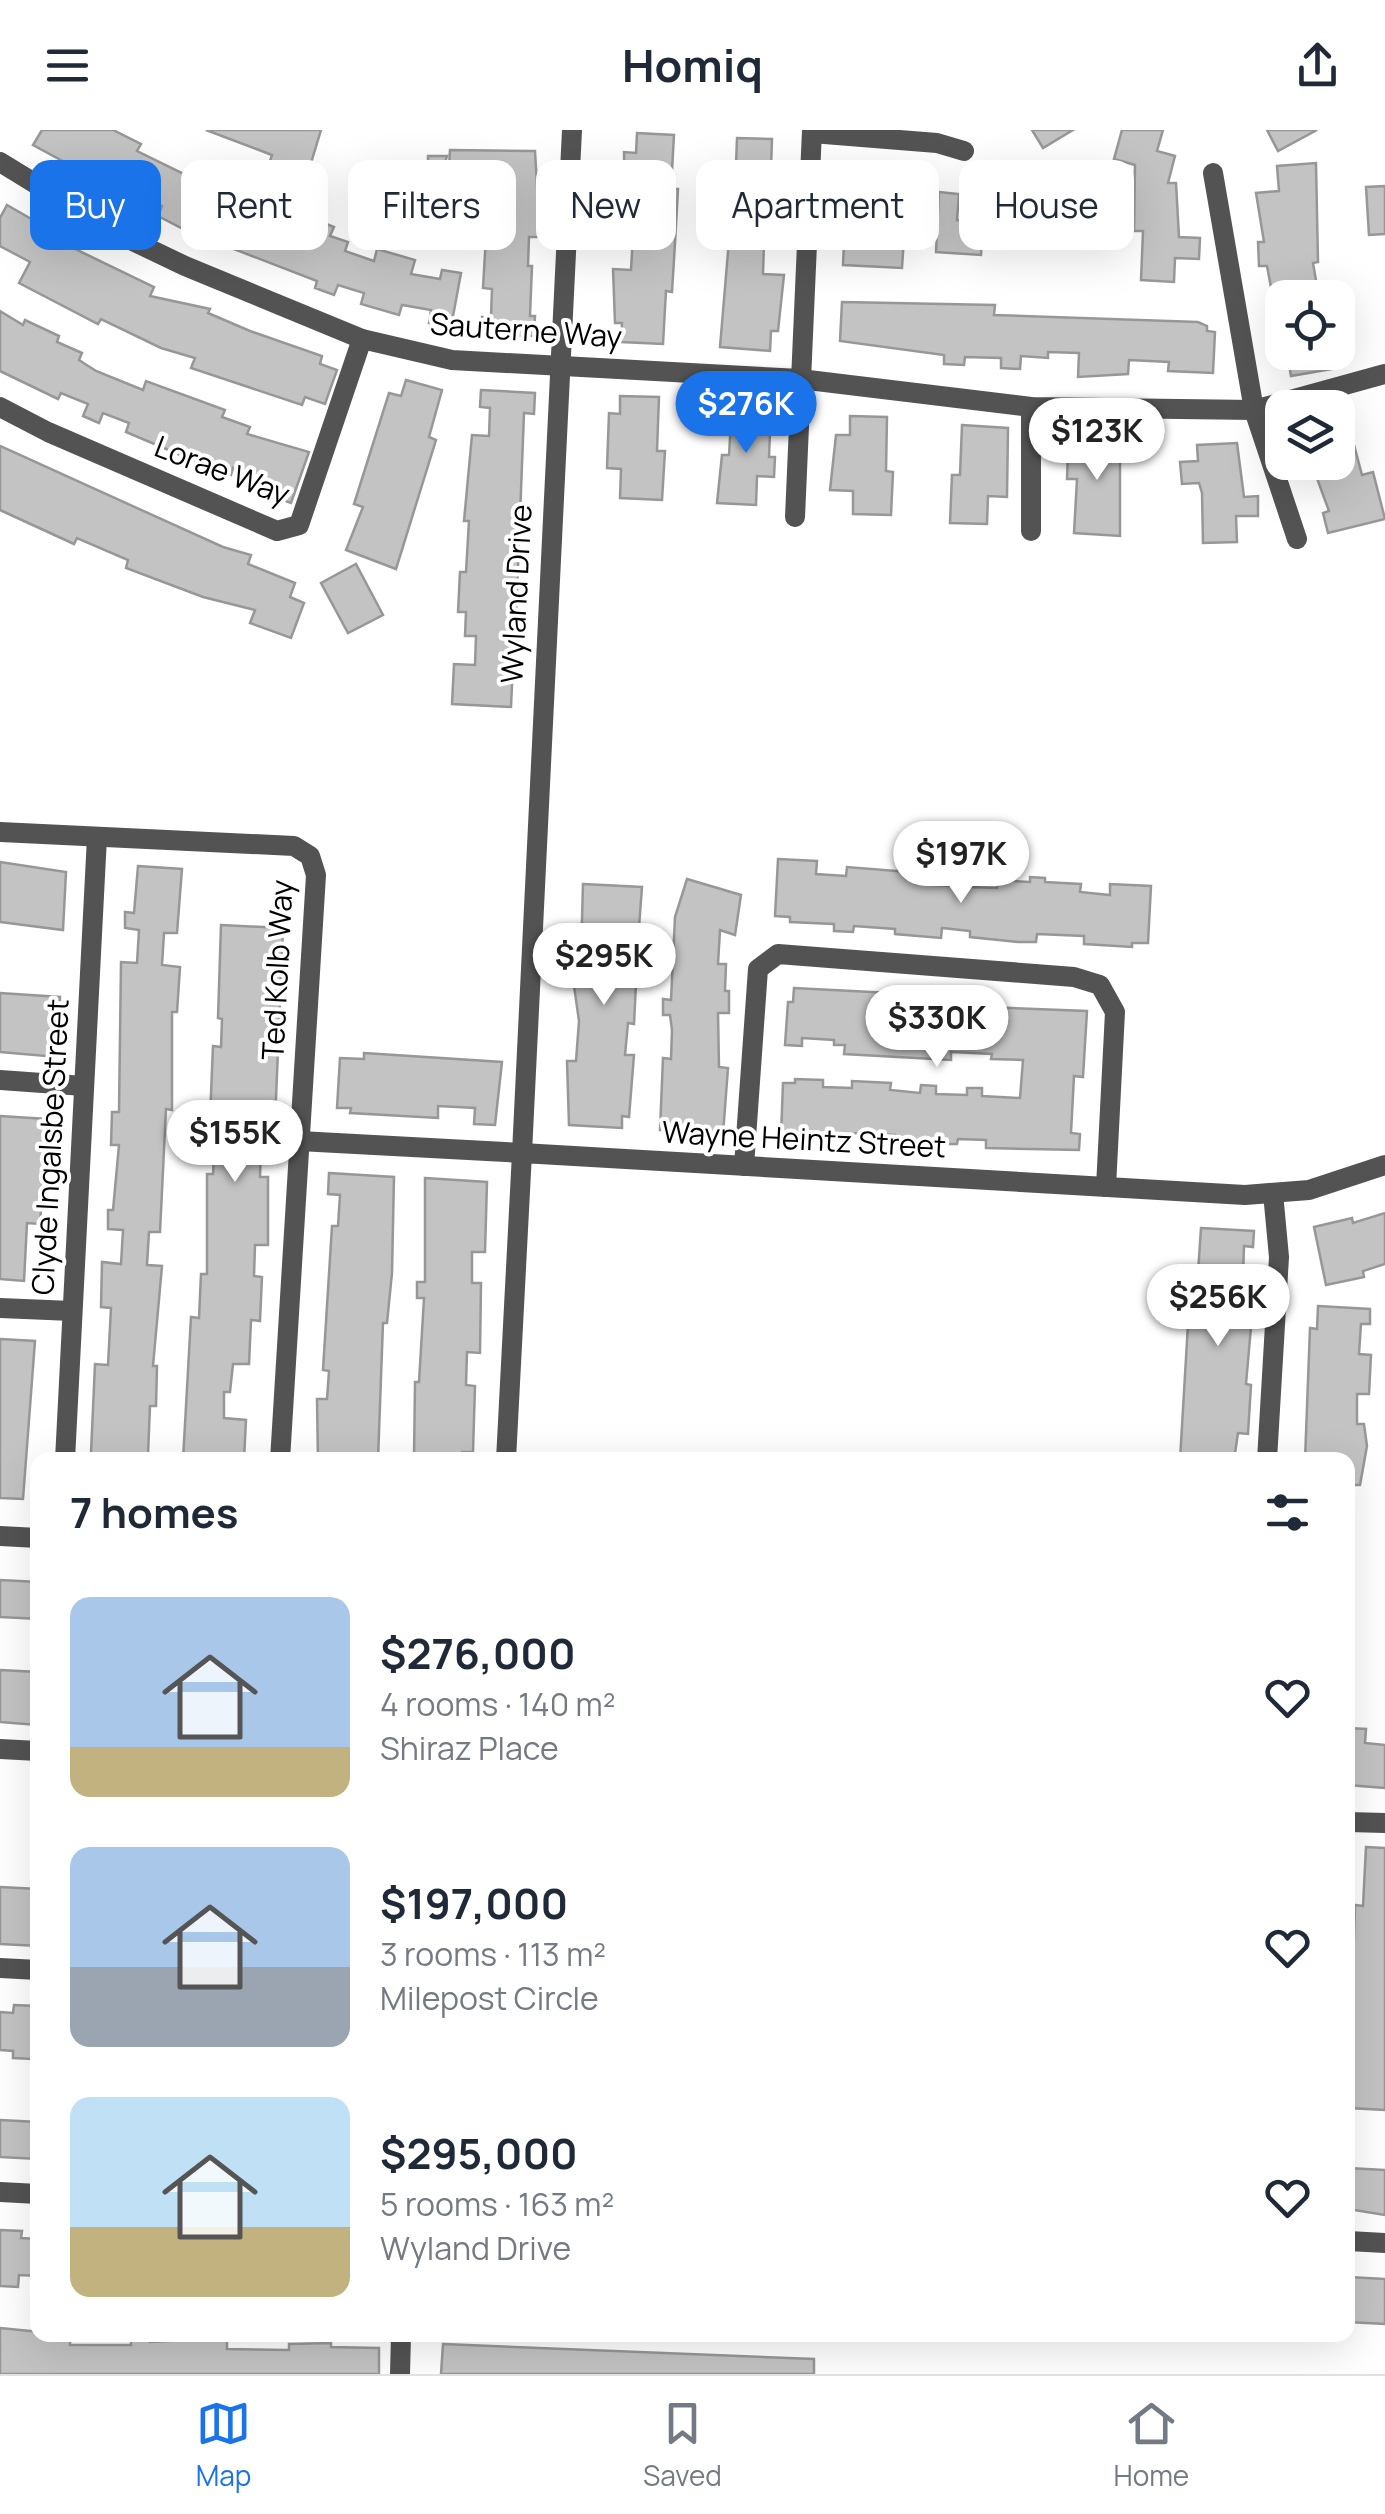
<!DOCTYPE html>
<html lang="en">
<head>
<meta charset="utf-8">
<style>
  :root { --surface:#fff; --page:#f6f6f7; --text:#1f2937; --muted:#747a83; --line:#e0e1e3; --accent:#1a73e8 }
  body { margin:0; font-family:Manrope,sans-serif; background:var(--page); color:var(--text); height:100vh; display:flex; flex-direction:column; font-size:38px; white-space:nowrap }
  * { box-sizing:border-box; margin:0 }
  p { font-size:32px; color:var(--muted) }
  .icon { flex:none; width:55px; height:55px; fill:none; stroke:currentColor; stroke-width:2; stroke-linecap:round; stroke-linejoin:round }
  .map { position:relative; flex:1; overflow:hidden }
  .side { position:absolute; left:30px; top:1322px; width:1325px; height:890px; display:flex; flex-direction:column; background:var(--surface); border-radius:20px; box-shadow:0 10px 40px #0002 }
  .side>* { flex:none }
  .hud { position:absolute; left:30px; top:30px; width:1325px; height:90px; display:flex; gap:20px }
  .tools { position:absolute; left:1265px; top:150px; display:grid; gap:20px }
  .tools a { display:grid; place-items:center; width:90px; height:90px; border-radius:20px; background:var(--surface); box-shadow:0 10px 40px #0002; font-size:50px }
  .price { position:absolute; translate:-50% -85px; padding:0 22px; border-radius:35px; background:#fff; color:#222; font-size:32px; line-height:65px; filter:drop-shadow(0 2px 5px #0008) }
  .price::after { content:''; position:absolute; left:50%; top:60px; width:30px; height:22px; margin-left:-15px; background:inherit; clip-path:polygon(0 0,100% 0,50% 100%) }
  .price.active { background:var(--accent); color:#fff }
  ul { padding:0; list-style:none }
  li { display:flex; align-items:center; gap:30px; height:250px; padding:0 40px }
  li span { display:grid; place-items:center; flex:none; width:280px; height:200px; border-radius:20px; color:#555 }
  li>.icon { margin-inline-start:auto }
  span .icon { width:120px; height:120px; fill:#fffc; stroke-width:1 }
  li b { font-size:42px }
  h2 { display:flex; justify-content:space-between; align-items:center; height:120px; padding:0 40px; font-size:42px }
  .pill { padding:0 35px; border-radius:20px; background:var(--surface); box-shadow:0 10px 40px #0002; font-size:35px; line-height:90px }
  .pill.active { background:var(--accent); color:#fff }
  header { display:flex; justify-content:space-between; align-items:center; height:130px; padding:0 40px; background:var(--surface); font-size:45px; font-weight:700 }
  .menu { display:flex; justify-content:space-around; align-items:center; height:140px; border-top:2px solid var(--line); background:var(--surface); font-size:28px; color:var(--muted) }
  .menu a { display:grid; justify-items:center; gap:5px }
  .menu .active { color:var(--accent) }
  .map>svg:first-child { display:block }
  .building { fill:#c3c3c3; stroke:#979797; stroke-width:2.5 }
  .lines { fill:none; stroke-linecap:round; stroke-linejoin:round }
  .minor { stroke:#535353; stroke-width:20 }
  .labels { text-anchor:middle; stroke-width:8; stroke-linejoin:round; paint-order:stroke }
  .street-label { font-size:30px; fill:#000; stroke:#fff }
</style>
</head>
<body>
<header><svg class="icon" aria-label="menu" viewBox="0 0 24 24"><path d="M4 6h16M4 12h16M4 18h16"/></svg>Homiq<svg class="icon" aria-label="share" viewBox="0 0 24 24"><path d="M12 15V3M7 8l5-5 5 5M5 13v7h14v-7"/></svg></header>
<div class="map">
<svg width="1385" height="2244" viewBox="0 0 1385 2244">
  <rect width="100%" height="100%" fill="#fff"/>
  <g class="building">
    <path d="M42,0H113L141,14L137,21L182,43L258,68L272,25L206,0H321L304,56L293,53L286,78L334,97L330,106L348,112L345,121L374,131L377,119L415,130L411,144L440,149L442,140L461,143L451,197L429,193L431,180L402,175L399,185L361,174L364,163L338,155L334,165L315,158L317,151L187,101L158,86L162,76L152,71L154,66L125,52L120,62L33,15Z"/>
    <path d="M1032,0H1073L1043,18Z"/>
    <path d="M1122,0H1163L1157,21L1175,26L1168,53H1176L1179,107L1200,108L1199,129L1175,128L1174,152L1141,150L1143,101H1134L1135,35L1114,29Z"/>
    <path d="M1267,0H1317L1278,21Z"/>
    <path d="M637,3L674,5L671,59H678L675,113L672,162L666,161L663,214L621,212L622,193H615L613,139L631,140L633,105L616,104L617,82L625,83L624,22L636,23Z"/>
    <path d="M737,8L772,9L771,39H790L789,58H779L777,90L788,91L786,113L764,112L763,144L784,145L778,201H771L770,221L720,217L729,110H725L728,62H735Z"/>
    <path d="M450,20L535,21L540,107H529L528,136H532L530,186H535L534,206L482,205V187H491L492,159L483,158L487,89H499L500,60L471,58V63H455L459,40L449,37Z"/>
    <path d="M428,26H447L432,76H428Z"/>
    <path d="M1024,33L1064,45L1050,91L997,75L1003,55L1016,59Z"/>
    <path d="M1316,33L1318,132L1313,133L1319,168H1273L1267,136H1259L1258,112H1264L1256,63L1279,61L1277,36Z"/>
    <path d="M853,38H899V90L905,91L902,138L843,135L844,113L851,114Z"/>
    <path d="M1385,56V104L1369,105L1366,57Z"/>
    <path d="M939,62L959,64L957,90L983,91L981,125L936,122Z"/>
    <path d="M7,75L73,113L71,117L154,157L150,166L210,179L208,183L250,201L322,226L320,234L337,240L325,274L305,267L302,275L191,238L195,228L161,218L101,189L98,194L19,153L30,132L0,116V88Z"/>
    <path d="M842,172L995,175L994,185L1198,192L1207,196V201L1215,202L1213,243L1168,241L1169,232L1129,230L1128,244L1078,247L1079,223L1048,222V228L1021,226L1020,239L1001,238V228L965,227L964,235L944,234V225L840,211Z"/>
    <path d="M0,181L23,195L25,190L59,206L57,212L82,223L79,230L96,241L143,260L146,251L225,280L222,287L250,297L247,304L309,322L291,373L268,365L273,353L233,338L231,345L211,338L126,302L129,293L103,283L99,293L83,286L88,274L61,263L58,269L0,241Z"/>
    <path d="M1287,222H1330L1332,239L1291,246Z"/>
    <path d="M406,250L442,260L429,307L436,310L396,439L346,420L363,377L354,374L389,263L401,266Z"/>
    <path d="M481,260L535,263L534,284L524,283L516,490L520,491L519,513L514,512L511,577L452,574L454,534L475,535L476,506H465L466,482H458L460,442H466L469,391H464L472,305L489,306L490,278L480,277Z"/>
    <path d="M620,266L659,267L657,321H665L662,370L620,368L621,339L607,338L609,283L620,284Z"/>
    <path d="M732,275L771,277L769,327H775L774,347L757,346L756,375L717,373L722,325H729Z"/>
    <path d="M850,286L887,287L886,341L893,342L891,385L853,384V361L830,360L836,305H850Z"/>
    <path d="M962,295L1008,298L1007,367L988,366L987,394L950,393L952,345H960Z"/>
    <path d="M1349,296L1362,345L1373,342L1385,389L1328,403L1323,383L1329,381L1311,332H1338V299Z"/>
    <path d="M1077,302L1120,304V406L1074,403L1077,349H1067L1068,321L1076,322Z"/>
    <path d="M1237,313L1244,367L1258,366V386H1236L1237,412L1203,413L1202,363L1199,353L1182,354L1180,332L1198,331L1197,315Z"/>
    <path d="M0,316L223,417L251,425L248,434L295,453L290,467L304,473L291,508L250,493L255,480L203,467L126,438L128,430L77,408L74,414L0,380Z"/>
    <path d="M356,434L383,485L348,503L321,453Z"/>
    <path d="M778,729L817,731L816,744L846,746L847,737L921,743V754L951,756L952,748L969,749V757L997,758V750L1030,752V747L1045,748V752L1081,754L1080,762L1110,765V754L1151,756L1148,813H1132V817L1084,814V806L1037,804L1036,812H1018L970,807V801L942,798L941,808L895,804V799L854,796L853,802L834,801V794L790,792V787L775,786Z"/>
    <path d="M0,732L66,742L63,800L0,792Z"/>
    <path d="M138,736L182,739L177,803H164L162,835L180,837L177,882H172V980L166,979L160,1102H149L147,1135L162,1136L153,1236H157L156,1276H150L148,1325L91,1323L95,1234L108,1235L111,1178L101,1177L102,1132L121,1134L123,1100L108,1099V1080H113L119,1015H111L112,982H119L121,832L137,833L139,800L125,798V782L134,783Z"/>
    <path d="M687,749L741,765L735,805L720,800L718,834H726L725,861H729V883H718L719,937L728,938L723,1004L660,1000L663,928L671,929L672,900L670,885H663V869L671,870L675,787Z"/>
    <path d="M583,754L642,757L639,797L630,796L627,853L636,854L634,894L628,893L625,925H634L629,987L622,986V998L569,995L567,931H576L579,891L572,842L573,826H581Z"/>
    <path d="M221,795L283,798L274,1017L261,1016L260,1047H268V1115H255L254,1146L262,1147L260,1191L251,1190L249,1234H233L230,1262H224V1288L246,1290L244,1330H183L191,1187L199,1188L201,1144H207V1044H213L216,989L210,988L213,916L221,917L222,889L218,888Z"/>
    <path d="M794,858L987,868L986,877L1087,881L1083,947L1074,946L1071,1003L1080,1004L1079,1020L986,1018V1010L958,1009L957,1014H912L894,1013L895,1005L877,1004L844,1003L843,1010L781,1005L783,953H795V949L823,950V957L852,958V951L891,953L890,960L920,963L921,955L936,956V964L967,965V958H982V966L1020,968L1023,930L991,929L992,924L951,922V930L844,924L845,915H834V910L802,908V916L785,915L788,872H793Z"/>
    <path d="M0,863L60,867L57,927L0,922Z"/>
    <path d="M364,923L502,932L495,995L474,994L475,978L438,976V988L350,983L351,978H337L340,928L364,929Z"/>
    <path d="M0,986L47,989L40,1094L27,1093L24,1151L0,1149Z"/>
    <path d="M329,1043L394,1047L392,1143L387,1193H383L378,1330H318L317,1269H327L329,1241L323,1240L332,1096H338L340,1065L328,1064Z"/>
    <path d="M425,1048L487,1052L485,1122H472V1153H481L480,1223L467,1222L466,1255L475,1256L473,1322H462L461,1330H414L415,1252H419L424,1168H417V1152H425Z"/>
    <path d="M1385,1083V1134L1363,1141L1364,1147L1326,1155L1314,1097L1352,1088L1353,1093Z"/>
    <path d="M1201,1098L1254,1101L1253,1117L1244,1116L1243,1146H1249V1162L1254,1163L1246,1254L1251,1255L1248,1304L1238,1303L1234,1330H1180L1191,1143H1198Z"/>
    <path d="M1318,1176L1370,1179V1194H1361L1359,1224L1371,1225L1369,1264H1357V1294H1364L1367,1316L1360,1355H1348V1330H1305L1310,1198L1317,1199Z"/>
    <path d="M0,1209L35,1211L23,1369L0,1368Z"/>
    <path d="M0,1450L38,1452V1489L0,1487Z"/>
    <path d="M0,1540L38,1542L37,1595L0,1592Z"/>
    <path d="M1348,1598L1366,1599L1365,1613L1385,1615V1658L1348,1655Z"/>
    <path d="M1366,1717L1385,1718V1980L1349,1978L1355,1775L1363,1776Z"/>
    <path d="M0,1757L38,1759V1816L0,1814Z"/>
    <path d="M14,1875L36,1876L33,1929L13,1928V1921L0,1920V1882L13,1883Z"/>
    <path d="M0,1990L38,1992V2029L0,2027Z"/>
    <path d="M1348,2038L1385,2040V2085L1348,2079Z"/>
    <path d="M0,2100L22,2101L21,2108L38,2109V2146L19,2145L18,2157L0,2156Z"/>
    <path d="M1348,2147L1385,2149V2194L1348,2192Z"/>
    <path d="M0,2198L70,2205V2215H131V2206H150V2212L227,2208V2219L289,2220V2214L331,2213V2217L379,2218V2244H0Z"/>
    <path d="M443,2214L814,2229V2244H441Z"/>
  </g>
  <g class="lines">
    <g class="minor">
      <path d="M812,3L937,13L964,21"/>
      <path d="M0,32L116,103L185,136L362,209L452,230L800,249L1031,277L1254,280L1385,244"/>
      <path d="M1213,43L1254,280L1297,409"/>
      <path d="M0,277L48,302L277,401L299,395L362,209"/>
      <path d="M795,387L812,0"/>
      <path d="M1031,401V277"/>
      <path d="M0,702L294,716L310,726L316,745L280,1330"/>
      <path d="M0,950L84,956"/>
      <path d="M299,1011L522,1023L572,0"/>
      <path d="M744,1036L758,839L778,824L1074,847L1100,855L1115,882L1106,1057"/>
      <path d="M0,1178L72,1181"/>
      <path d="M65,1330L97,707"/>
      <path d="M506,1330L522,1023L1245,1065L1309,1060L1385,1035"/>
      <path d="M1267,1330L1279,1127L1273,1063"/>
      <path d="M0,1406L38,1408"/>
      <path d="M0,1619L38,1621"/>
      <path d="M1348,1692L1385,1693"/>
      <path d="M0,1838L38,1840"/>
      <path d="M0,2062L38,2064"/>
      <path d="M1348,2111L1385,2113"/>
      <path d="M400,2244L401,2205"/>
    </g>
  </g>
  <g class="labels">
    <g class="street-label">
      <text transform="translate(526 201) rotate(4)" y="10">Sauterne Way</text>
      <text transform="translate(222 341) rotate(21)" y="10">Lorae Way</text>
      <text transform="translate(517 464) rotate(-87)" y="10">Wyland Drive</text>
      <text transform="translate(278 840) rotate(-87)" y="10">Ted Kolb Way</text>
      <text transform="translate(804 1010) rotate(3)" y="10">Wayne Heintz Street</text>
      <text transform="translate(51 1017) rotate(-87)" y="10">Clyde Ingalsbe Street</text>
    </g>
  </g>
</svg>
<div class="tools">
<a><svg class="icon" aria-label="locate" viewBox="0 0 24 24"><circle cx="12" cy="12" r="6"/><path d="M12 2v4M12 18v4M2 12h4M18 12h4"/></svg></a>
<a><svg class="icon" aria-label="layers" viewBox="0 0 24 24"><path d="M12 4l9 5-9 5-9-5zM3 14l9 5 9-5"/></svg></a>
</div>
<b class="price active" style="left:746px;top:326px">$276K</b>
<b class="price" style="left:1097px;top:353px">$123K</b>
<b class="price" style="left:961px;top:776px">$197K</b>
<b class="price" style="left:604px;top:878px">$295K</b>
<b class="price" style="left:937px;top:940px">$330K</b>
<b class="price" style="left:235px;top:1055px">$155K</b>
<b class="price" style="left:1218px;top:1219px">$256K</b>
<div class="hud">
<a class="pill active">Buy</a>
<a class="pill">Rent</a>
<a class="pill">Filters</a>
<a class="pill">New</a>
<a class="pill">Apartment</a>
<a class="pill">House</a>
</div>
<section class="side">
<h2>7 homes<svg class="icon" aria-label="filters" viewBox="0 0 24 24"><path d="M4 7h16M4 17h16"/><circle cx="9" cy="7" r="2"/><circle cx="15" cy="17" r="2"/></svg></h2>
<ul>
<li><span style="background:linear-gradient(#a9c7e8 75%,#c2b280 0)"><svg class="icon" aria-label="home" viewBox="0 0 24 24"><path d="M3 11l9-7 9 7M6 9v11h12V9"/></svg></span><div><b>$276,000</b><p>4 rooms · 140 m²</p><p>Shiraz Place</p></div><svg class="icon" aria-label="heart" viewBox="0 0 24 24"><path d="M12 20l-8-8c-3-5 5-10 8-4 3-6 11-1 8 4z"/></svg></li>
<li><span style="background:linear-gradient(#a9c7e8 60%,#9aa5b1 0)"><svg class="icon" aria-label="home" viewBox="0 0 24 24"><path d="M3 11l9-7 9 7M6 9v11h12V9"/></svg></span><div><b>$197,000</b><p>3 rooms · 113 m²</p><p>Milepost Circle</p></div><svg class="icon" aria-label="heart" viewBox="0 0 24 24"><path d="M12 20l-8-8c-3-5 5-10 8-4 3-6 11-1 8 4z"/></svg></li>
<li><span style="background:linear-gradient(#bfe0f5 65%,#c2b280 0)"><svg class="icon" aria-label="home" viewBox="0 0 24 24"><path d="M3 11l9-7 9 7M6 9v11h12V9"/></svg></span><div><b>$295,000</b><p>5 rooms · 163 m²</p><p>Wyland Drive</p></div><svg class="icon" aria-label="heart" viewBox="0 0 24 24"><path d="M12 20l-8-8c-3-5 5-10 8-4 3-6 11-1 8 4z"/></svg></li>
</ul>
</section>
</div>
<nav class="menu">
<a class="active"><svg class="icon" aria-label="map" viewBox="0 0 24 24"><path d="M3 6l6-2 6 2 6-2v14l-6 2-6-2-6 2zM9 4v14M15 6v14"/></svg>Map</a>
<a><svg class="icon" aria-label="saved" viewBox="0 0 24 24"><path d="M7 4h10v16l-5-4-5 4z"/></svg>Saved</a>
<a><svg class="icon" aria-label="home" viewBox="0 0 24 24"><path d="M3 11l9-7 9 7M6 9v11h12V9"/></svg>Home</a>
</nav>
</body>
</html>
